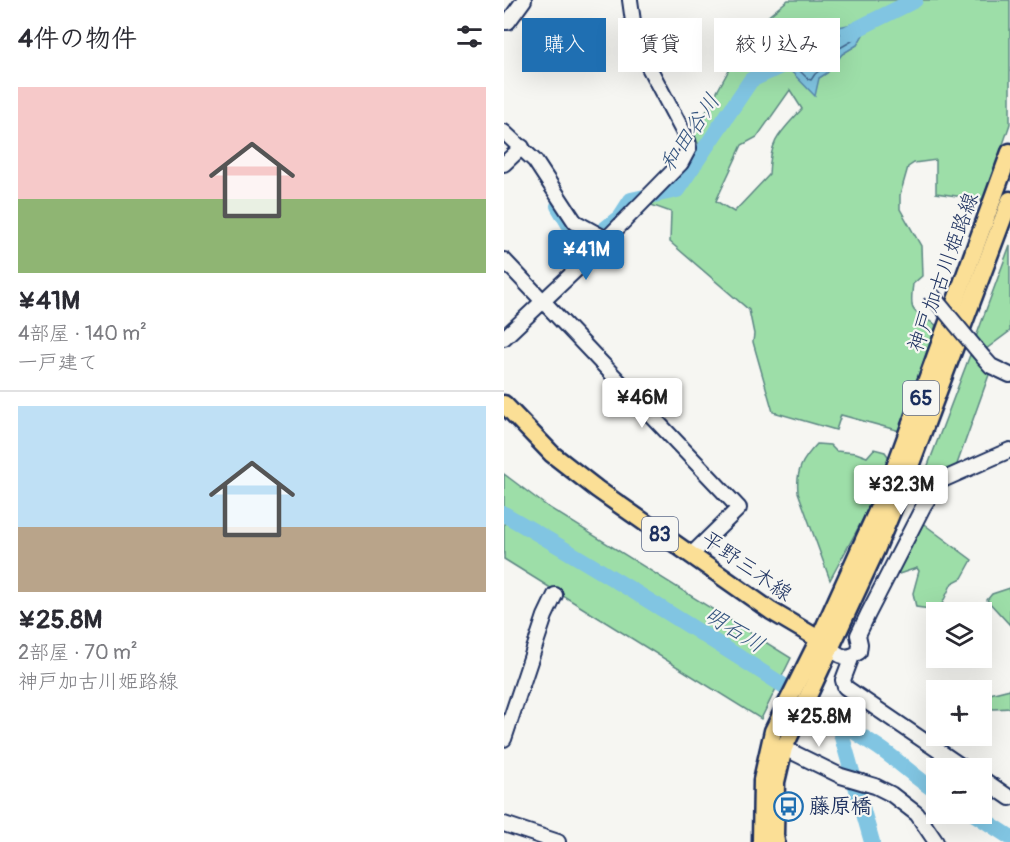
<!DOCTYPE html>
<html lang="ja">
<head>
<meta charset="utf-8">
<style>
  :root { --surface:#fff; --page:#f2f2f3; --text:#2b2b33; --muted:#7c7c81; --line:#e1e1e2; --accent:#1f6fb2 }
  body { margin:0; font-family:Pangolin,"Klee One",sans-serif; background:var(--page); color:var(--text); height:100vh; display:flex; flex-direction:column; font-size:22px; white-space:nowrap }
  * { box-sizing:border-box; margin:0 }
  p { font-size:20px; color:var(--muted) }
  .icon { flex:none; width:33px; height:33px; fill:none; stroke:currentColor; stroke-width:2; stroke-linecap:round; stroke-linejoin:round }
  .map { position:relative; flex:1; overflow:hidden }
  .drawer { display:flex; flex-direction:column; background:var(--surface); width:504px }
  .drawer>* { flex:none }
  .banner { position:absolute; left:18px; top:18px; width:398px; height:54px; display:flex; gap:12px }
  .tools { position:absolute; left:422px; top:602px; display:grid; gap:12px }
  .tools a { display:grid; place-items:center; width:66px; height:66px; border-radius:0px; background:var(--surface); box-shadow:0 6px 24px #0002; font-size:30px }
  .price { position:absolute; translate:-50% -51px; padding:0 14px; border-radius:6px; background:#fff; color:#222; font-size:20px; line-height:39px; filter:drop-shadow(0 2px 3px #0008) }
  .price::after { content:''; position:absolute; left:50%; top:36px; width:18px; height:14px; margin-left:-9px; background:inherit; clip-path:polygon(0 0,100% 0,50% 100%) }
  .price.active { background:var(--accent); color:#fff }
  ul { padding:0; list-style:none }
  li { display:grid; align-content:center; gap:12px; height:318px; padding:0 18px }
  li+li { border-top:2px solid var(--line) }
  li span { display:grid; place-items:center; height:186px; border-radius:0px; color:#555 }
  li>.icon { margin-inline-start:auto }
  span .icon { width:108px; height:108px; fill:#fffc; stroke-width:1 }
  li b { font-size:26px }
  h2 { display:flex; justify-content:space-between; align-items:center; height:72px; padding:0 18px; font-size:26px }
  .chip { padding:0 21px; border-radius:0px; background:var(--surface); box-shadow:0 6px 24px #0002; font-size:21px; line-height:54px }
  .chip.active { background:var(--accent); color:#fff }
  main { display:flex; flex:1; min-height:0 }
  .map>svg:first-child { display:block }
  .green { fill:#9ddea8; stroke:#5c8683; stroke-width:1.5; fill-rule:evenodd }
  .water { fill:#81c5e2; stroke:#5889ad; stroke-width:1.5 }
  .lines { fill:none; stroke-linecap:round; stroke-linejoin:round }
  .shore { stroke:#446b93; stroke-width:1.5 }
  .river { stroke:#81c5e2; stroke-width:16 }
  .minor-casing { stroke:#1b2f5e; stroke-width:18 }
  .major-casing { stroke:#1b2f5e; stroke-width:21 }
  .minor { stroke:#f6f6f2; stroke-width:14 }
  .major { stroke:#fbdf96; stroke-width:16 }
  .minor-bridge-casing { stroke:#1b2f5e; stroke-width:18; stroke-linecap:butt }
  .minor-bridge { stroke:#f6f6f2; stroke-width:14 }
  .labels { text-anchor:middle; stroke-width:4.5; stroke-linejoin:round; paint-order:stroke }
  .shield { fill:#f6f6f2; stroke:#5d6b8a; stroke-width:1.5 }
  .shield-label { font-size:20px; font-weight:bold; fill:#1b2f5e }
  .street-label { font-size:21px; fill:#1b2f5e; stroke:#f6f6f2 }
  .poi-label { font-size:21px; font-weight:bold; fill:#1b2f5e; stroke:#f6f6f2; text-anchor:start }
  .water-label { font-size:22px; font-style:italic; fill:#34547f; stroke:#f6f6f2 }
</style>
</head>
<body>
<main>
<section class="drawer">
<h2>4件の物件<svg class="icon" aria-label="filters" viewBox="0 0 24 24"><path d="M4 7h16M4 17h16"/><circle cx="9" cy="7" r="2"/><circle cx="15" cy="17" r="2"/></svg></h2>
<ul>
<li><span style="background:linear-gradient(#f6c9c9 60%,#8fb573 0)"><svg class="icon" aria-label="home" viewBox="0 0 24 24"><path d="M3 11l9-7 9 7M6 9v11h12V9"/></svg></span><div><b>¥41M</b><p>4部屋 · 140 m²</p><p>一戸建て</p></div></li>
<li><span style="background:linear-gradient(#bfe0f5 65%,#b9a48a 0)"><svg class="icon" aria-label="home" viewBox="0 0 24 24"><path d="M3 11l9-7 9 7M6 9v11h12V9"/></svg></span><div><b>¥25.8M</b><p>2部屋 · 70 m²</p><p>神戸加古川姫路線</p></div></li>
</ul>
</section>
<div class="map">
<svg width="506" height="842" viewBox="0 0 506 842">
  <rect width="100%" height="100%" fill="#f6f6f2"/>
  <filter id="ink" filterUnits="userSpaceOnUse"><feTurbulence type="fractalNoise" baseFrequency=".0167" numOctaves="2"/><feDisplacementMap in="SourceGraphic" scale="12" xChannelSelector="R" yChannelSelector="G"/><feConvolveMatrix kernelMatrix="1 2 1 2 8 2 1 2 1" color-interpolation-filters="sRGB"/></filter>
  <g filter="url(#ink)">
    <g class="green">
      <path d="M284,0H506V124L480,200L432,193V160L410,163L404,167L396,195V209L417,246L418,276L409,284C405,314 408,310 432,325L396,431L337,415L332,430L269,412L249,342L250,334L245,310L166,242L167,212L147,205L197,150L190,134L233,55L254,47L261,19ZM357,21L365,24L353,45L338,54L323,73L315,78L312,44L334,27L341,28ZM286,90L298,109C275,134 266,140 265,175L230,212L212,201L238,145L253,137Z"/>
      <path d="M506,245V331L482,349L472,337Z"/>
      <path d="M466,355L486,372L452,467L425,491L415,489Z"/>
      <path d="M313,444L326,445L332,451L352,453L363,457L370,449L381,452L386,459L360,517L326,580L294,492C292,470 298,460 313,444Z"/>
      <path d="M0,474L44,507L287,658L257,719L0,559Z"/>
      <path d="M417,522L468,560L458,578L448,583L438,604L426,609L412,607L409,593L415,571L413,568L392,575Z"/>
      <path d="M506,588V625L483,600L488,594Z"/>
      <path d="M506,689V708L490,709L477,707V700L482,695Z"/>
    </g>
    <path class="water" d="M357,21H364L365,24L353,45L338,54L323,73L315,78L311,96L277,61L294,40L312,44L318,39L323,30C335,26 345,26 357,21Z"/>
    <g class="lines">
      <path class="shore" d="M348,32L351,34L348,41L334,49L319,68L311,74L307,80L304,79L287,62V59L297,47C315,49 317,52 328,35Z"/>
      <g class="river">
        <path d="M345,33L411,0"/>
        <path d="M54,206L73,238L87,240L116,217L127,200L173,190L247,80L300,55"/>
        <path d="M0,514C127,587 252,667 374,747C395,761 411,778 432,791"/>
        <path d="M334,723L368,842"/>
        <path d="M469,813L506,837"/>
      </g>
      <defs>
        <g id="minor">
          <path d="M0,22H4L20,0"/>
          <path d="M0,132L31,161L71,222L102,239"/>
          <path d="M0,164L18,147"/>
          <path d="M0,260L235,508L187,555"/>
          <path d="M0,338L75,267L177,163L185,148L184,141L132,43L126,0"/>
          <path d="M479,357L487,366L506,375"/>
          <path d="M326,647C335,657 343,660 355,652L356,644L354,635L364,614L420,505L436,481L506,450"/>
          <path d="M348,656L339,680L341,687L460,768"/>
          <path d="M0,739L41,616L51,595"/>
          <path d="M280,748L337,776L371,786L387,794L413,814L432,842"/>
          <path d="M477,778L506,798"/>
          <path d="M0,824L54,842"/>
        </g>
        <g id="major">
          <path d="M0,404L48,454L93,489L267,611L323,644"/>
          <path d="M257,842L258,780L269,731L315,639L383,489L506,152"/>
          <path d="M272,842L271,835L272,782L280,748L372,550L397,490L506,200"/>
        </g>
      </defs>
      <use href="#minor" class="minor-casing"/>
      <use href="#major" class="major-casing"/>
      <use href="#minor" class="minor"/>
      <use href="#major" class="major"/>
      <defs>
        <path id="minor-bridge" d="M426,293L479,357"/>
      </defs>
      <use href="#minor-bridge" class="minor-bridge-casing"/>
      <use href="#minor-bridge" class="minor-bridge"/>
    </g>
  </g>
  <defs>
    <symbol id="bus-ring" viewBox="-11 -11 22 22"><circle r="9.5" fill="#f6f6f2" stroke="#1f6fb2" stroke-width="1.5"/><path d="M-5-6H5V4H4V6H2V4H-2V6H-4V4H-5ZM-3.5-4V0h7V-4ZM-3.5 1.2v1.5H-2V1.2ZM2 1.2v1.5H3.5V1.2Z" fill="#1f6fb2"/></symbol>
  </defs>
  <g fill-rule="evenodd">
    <use href="#bus-ring" x="268" y="790" width="33" height="33"/>
  </g>
  <g class="labels">
    <g class="shield">
      <rect x="399" y="381" width="36" height="34" rx="4.5"/>
      <rect x="138" y="517" width="36" height="34" rx="4.5"/>
    </g>
    <g class="shield-label">
      <text x="417" y="405">65</text>
      <text x="156" y="541">83</text>
    </g>
    <g class="street-label">
      <text transform="translate(439 272) rotate(-70)" y="7">神戸加古川姫路線</text>
      <text transform="translate(243 566) rotate(35)" y="7">平野三木線</text>
    </g>
    <g class="poi-label">
      <text x="305" y="813">藤原橋</text>
    </g>
    <g class="water-label">
      <text transform="translate(185 132) rotate(-56)" y="8">和田谷川</text>
      <text transform="translate(231 629) rotate(32)" y="8">明石川</text>
    </g>
  </g>
</svg>
<div class="tools">
<a><svg class="icon" aria-label="layers" viewBox="0 0 24 24"><path d="M12 4l9 5-9 5-9-5zM3 14l9 5 9-5"/></svg></a>
<a>+</a>
<a>−</a>
</div>
<b class="price active" style="left:82px;top:281px">¥41M</b>
<b class="price" style="left:138px;top:429px">¥46M</b>
<b class="price" style="left:397px;top:516px">¥32.3M</b>
<b class="price" style="left:315px;top:748px">¥25.8M</b>
<div class="banner">
<a class="chip active">購入</a>
<a class="chip">賃貸</a>
<a class="chip">絞り込み</a>
</div>
</div>
</main>
</body>
</html>
